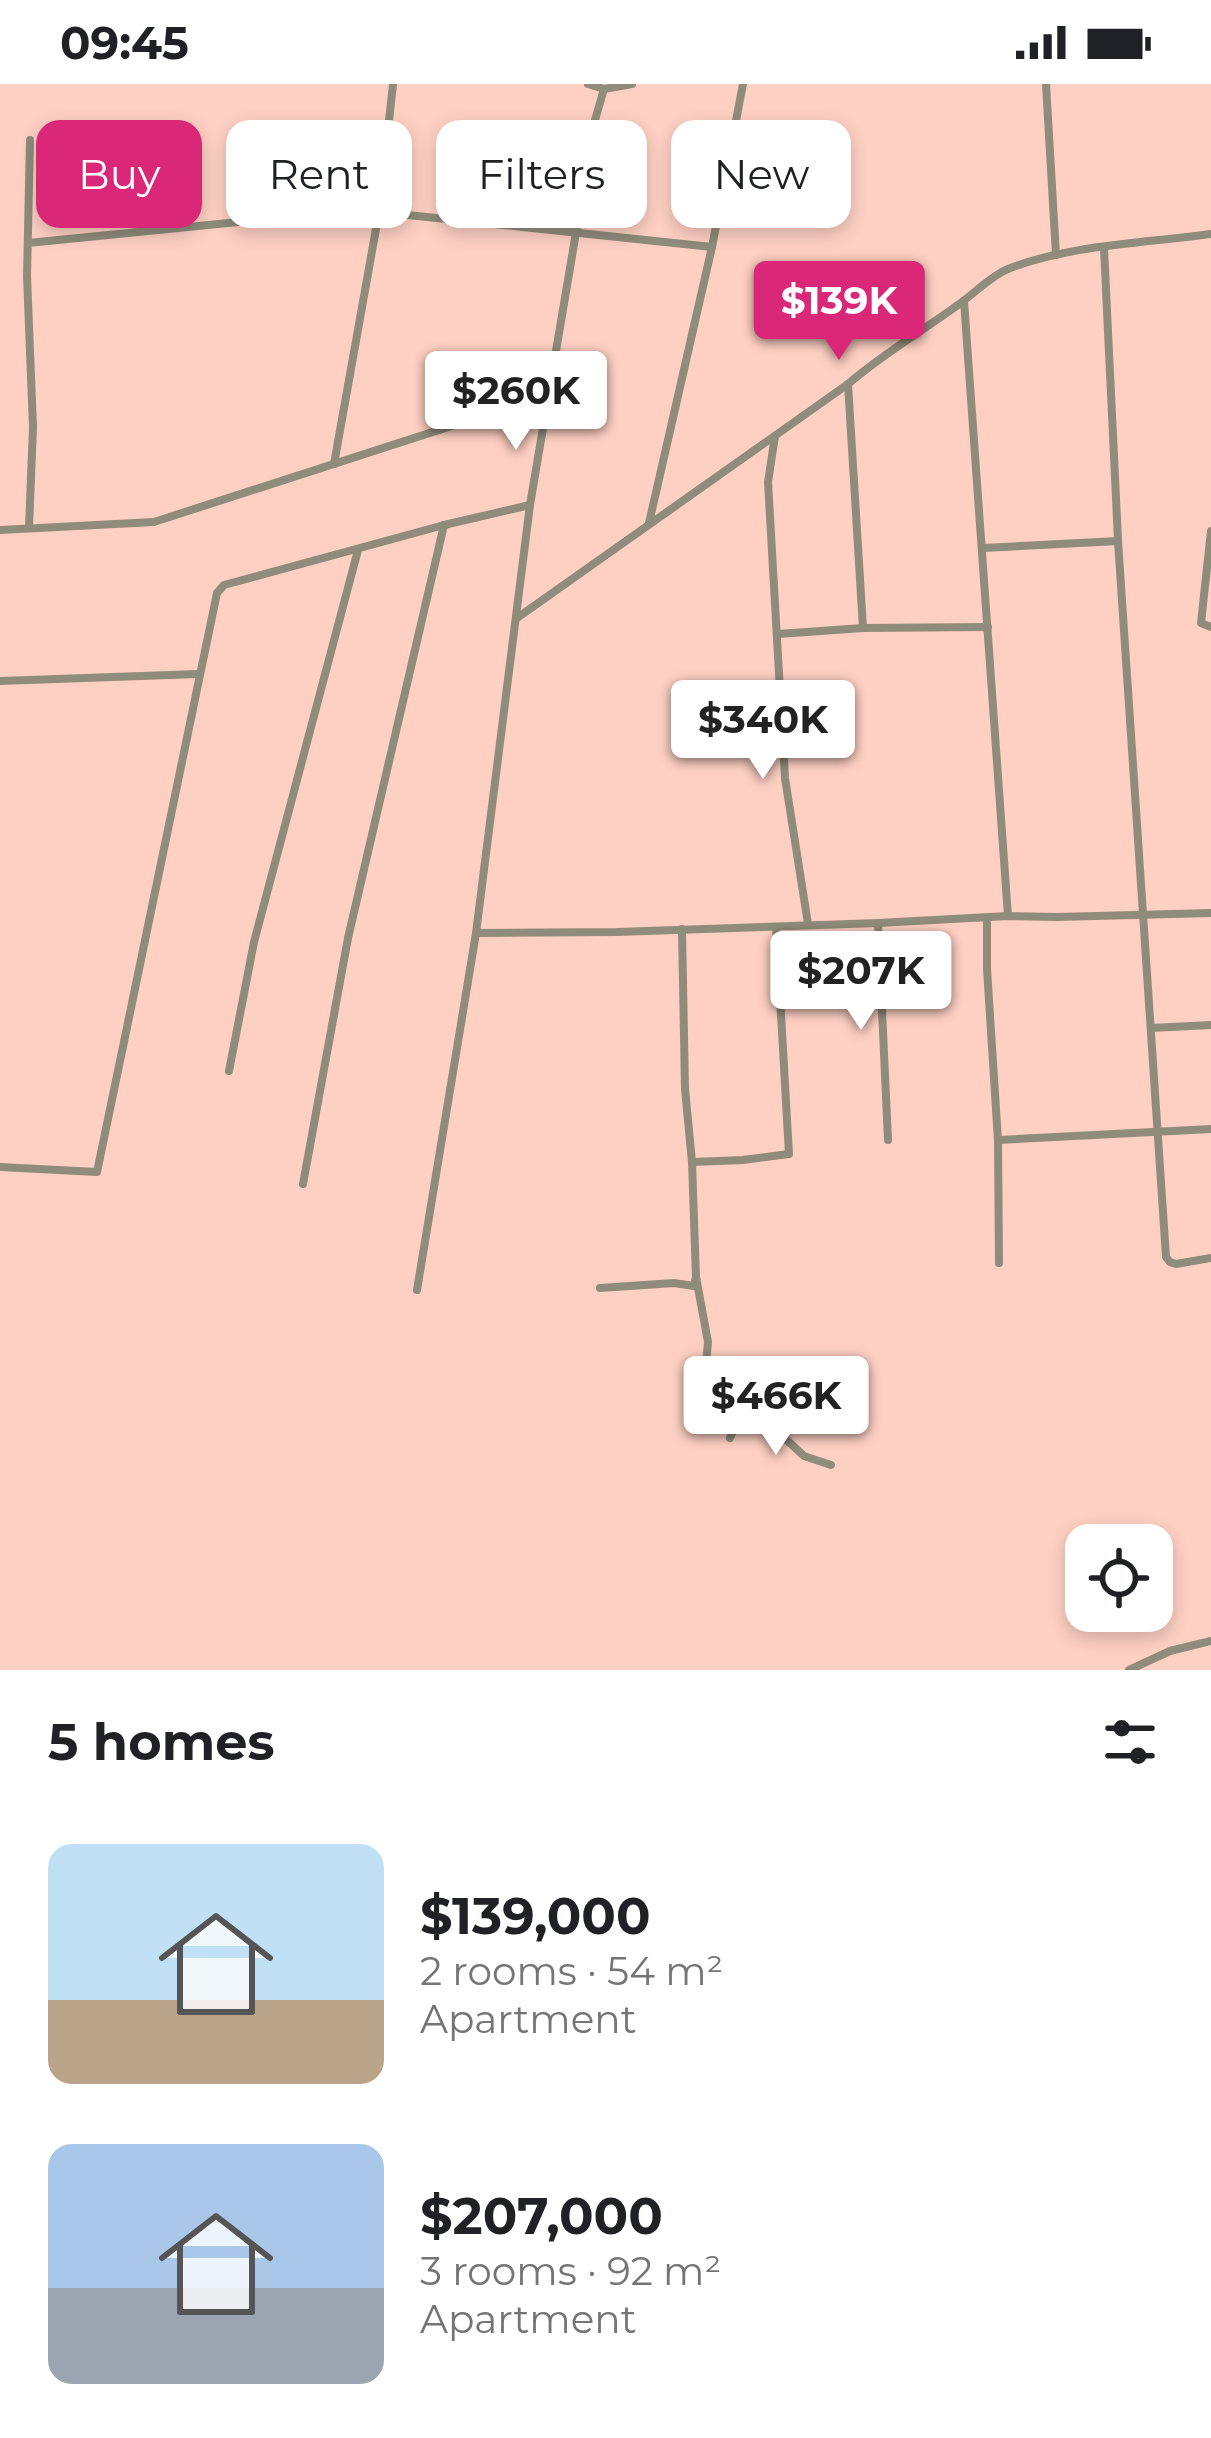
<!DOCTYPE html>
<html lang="en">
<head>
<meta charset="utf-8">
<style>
  :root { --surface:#fff; --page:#f2f2f2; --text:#202124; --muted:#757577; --accent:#db2777 }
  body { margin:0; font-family:Montserrat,sans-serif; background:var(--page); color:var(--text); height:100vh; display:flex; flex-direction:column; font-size:45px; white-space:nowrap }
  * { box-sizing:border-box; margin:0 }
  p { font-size:39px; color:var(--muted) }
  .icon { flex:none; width:66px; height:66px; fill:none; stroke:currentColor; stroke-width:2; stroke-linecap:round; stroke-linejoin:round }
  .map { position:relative; height:1586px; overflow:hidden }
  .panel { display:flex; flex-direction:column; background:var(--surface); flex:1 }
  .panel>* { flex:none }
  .hud { position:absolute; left:36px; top:36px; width:1140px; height:108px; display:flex; gap:24px }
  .buttons { position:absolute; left:1065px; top:1440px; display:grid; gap:24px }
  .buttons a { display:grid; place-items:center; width:108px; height:108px; border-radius:24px; background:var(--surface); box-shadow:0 6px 18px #0003; font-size:60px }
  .price { position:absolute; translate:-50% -102px; padding:0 27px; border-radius:12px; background:#fff; color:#222; font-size:39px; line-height:78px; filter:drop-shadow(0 3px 6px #0008) }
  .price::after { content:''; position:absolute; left:50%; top:72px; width:36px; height:27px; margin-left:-18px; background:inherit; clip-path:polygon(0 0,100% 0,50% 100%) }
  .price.on { background:var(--accent); color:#fff }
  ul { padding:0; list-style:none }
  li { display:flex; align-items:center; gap:36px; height:300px; padding:0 48px }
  li span { display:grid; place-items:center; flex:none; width:336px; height:240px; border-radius:24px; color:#555 }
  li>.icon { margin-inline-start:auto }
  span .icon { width:144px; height:144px; fill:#fffc; stroke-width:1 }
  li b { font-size:51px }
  h2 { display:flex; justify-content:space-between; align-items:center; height:144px; padding:0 48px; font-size:51px }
  .tag { padding:0 42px; border-radius:24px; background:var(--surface); box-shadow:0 6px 18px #0003; font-size:42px; line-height:108px }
  .tag.on { background:var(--accent); color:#fff }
  .status { display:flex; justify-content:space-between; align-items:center; height:84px; padding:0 60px; background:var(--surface); direction:ltr }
  .status svg { height:33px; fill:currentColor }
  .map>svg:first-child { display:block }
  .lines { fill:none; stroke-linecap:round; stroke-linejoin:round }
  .street { stroke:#908c7b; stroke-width:8 }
</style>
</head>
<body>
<div class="status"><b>09:45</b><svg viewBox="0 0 49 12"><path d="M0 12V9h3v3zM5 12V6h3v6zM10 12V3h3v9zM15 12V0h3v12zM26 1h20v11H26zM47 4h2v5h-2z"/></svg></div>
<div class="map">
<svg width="1211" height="1586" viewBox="0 0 1211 1586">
  <rect width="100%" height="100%" fill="#fed0c3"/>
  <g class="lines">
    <g class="street">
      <path d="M588,0L604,5"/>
      <path d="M1046,0L1056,171"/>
      <path d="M28,159L308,131L379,128L712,163"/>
      <path d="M1104,164L1118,456"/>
      <path d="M964,217L1008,832"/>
      <path d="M848,300L863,544"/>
      <path d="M775,352L768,398L785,694L808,840"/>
      <path d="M334,380L379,128L393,0"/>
      <path d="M649,439L712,163L743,0"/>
      <path d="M29,444L33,343L27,192L30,56"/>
      <path d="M0,446L154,438L516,321L546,323"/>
      <path d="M1211,447L1201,539L1211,543"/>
      <path d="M983,464L1118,457L1166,1173L1170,1178L1176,1180L1211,1174"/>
      <path d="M517,534L848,300C884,269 924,246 962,218C977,207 991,192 1008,185C1068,161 1146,159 1211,150"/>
      <path d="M778,550L863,544L988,543"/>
      <path d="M0,597L198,590"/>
      <path d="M987,834V885L998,1056L999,1179"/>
      <path d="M878,839L888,1056"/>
      <path d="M682,845L685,1005L692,1078L696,1193"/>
      <path d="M476,849L617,848L878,839L1008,832L1057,833L1211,829"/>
      <path d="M1151,944L1211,941"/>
      <path d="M229,987L254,858L358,466"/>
      <path d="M998,1056L1211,1045"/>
      <path d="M692,1078L743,1076L789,1070L776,843"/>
      <path d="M0,1083L97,1088L217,509L224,501L444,441L530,421"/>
      <path d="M303,1100L348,854L444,441"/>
      <path d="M600,1204L674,1199L694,1202L696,1193L708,1258L704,1303L711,1315L736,1327L737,1338L730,1354"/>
      <path d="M417,1206L476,849L530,421L595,36L604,5L632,0"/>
      <path d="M737,1327L778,1348L804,1372L831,1381"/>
      <path d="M1129,1586L1170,1567L1211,1557"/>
    </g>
  </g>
</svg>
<div class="buttons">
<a><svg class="icon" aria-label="locate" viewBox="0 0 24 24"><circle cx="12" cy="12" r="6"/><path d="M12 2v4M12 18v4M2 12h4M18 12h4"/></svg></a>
</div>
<b class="price on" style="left:839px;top:279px">$139K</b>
<b class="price" style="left:516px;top:369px">$260K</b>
<b class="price" style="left:763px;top:698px">$340K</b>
<b class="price" style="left:861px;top:949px">$207K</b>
<b class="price" style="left:776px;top:1374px">$466K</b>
<div class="hud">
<a class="tag on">Buy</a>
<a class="tag">Rent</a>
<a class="tag">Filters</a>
<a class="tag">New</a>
</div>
</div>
<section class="panel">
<h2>5 homes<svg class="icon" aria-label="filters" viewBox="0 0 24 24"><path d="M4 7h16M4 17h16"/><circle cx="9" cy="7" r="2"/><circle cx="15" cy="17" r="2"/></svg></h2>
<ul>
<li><span style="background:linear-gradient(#bfe0f5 65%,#b9a48a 0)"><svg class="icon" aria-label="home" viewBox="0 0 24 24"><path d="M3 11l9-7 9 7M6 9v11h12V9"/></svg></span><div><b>$139,000</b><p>2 rooms · 54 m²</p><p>Apartment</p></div></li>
<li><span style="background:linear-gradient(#a9c7e8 60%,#9aa5b1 0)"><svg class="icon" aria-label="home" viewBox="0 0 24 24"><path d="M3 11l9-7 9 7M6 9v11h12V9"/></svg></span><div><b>$207,000</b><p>3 rooms · 92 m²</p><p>Apartment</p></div></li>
</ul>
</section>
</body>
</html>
